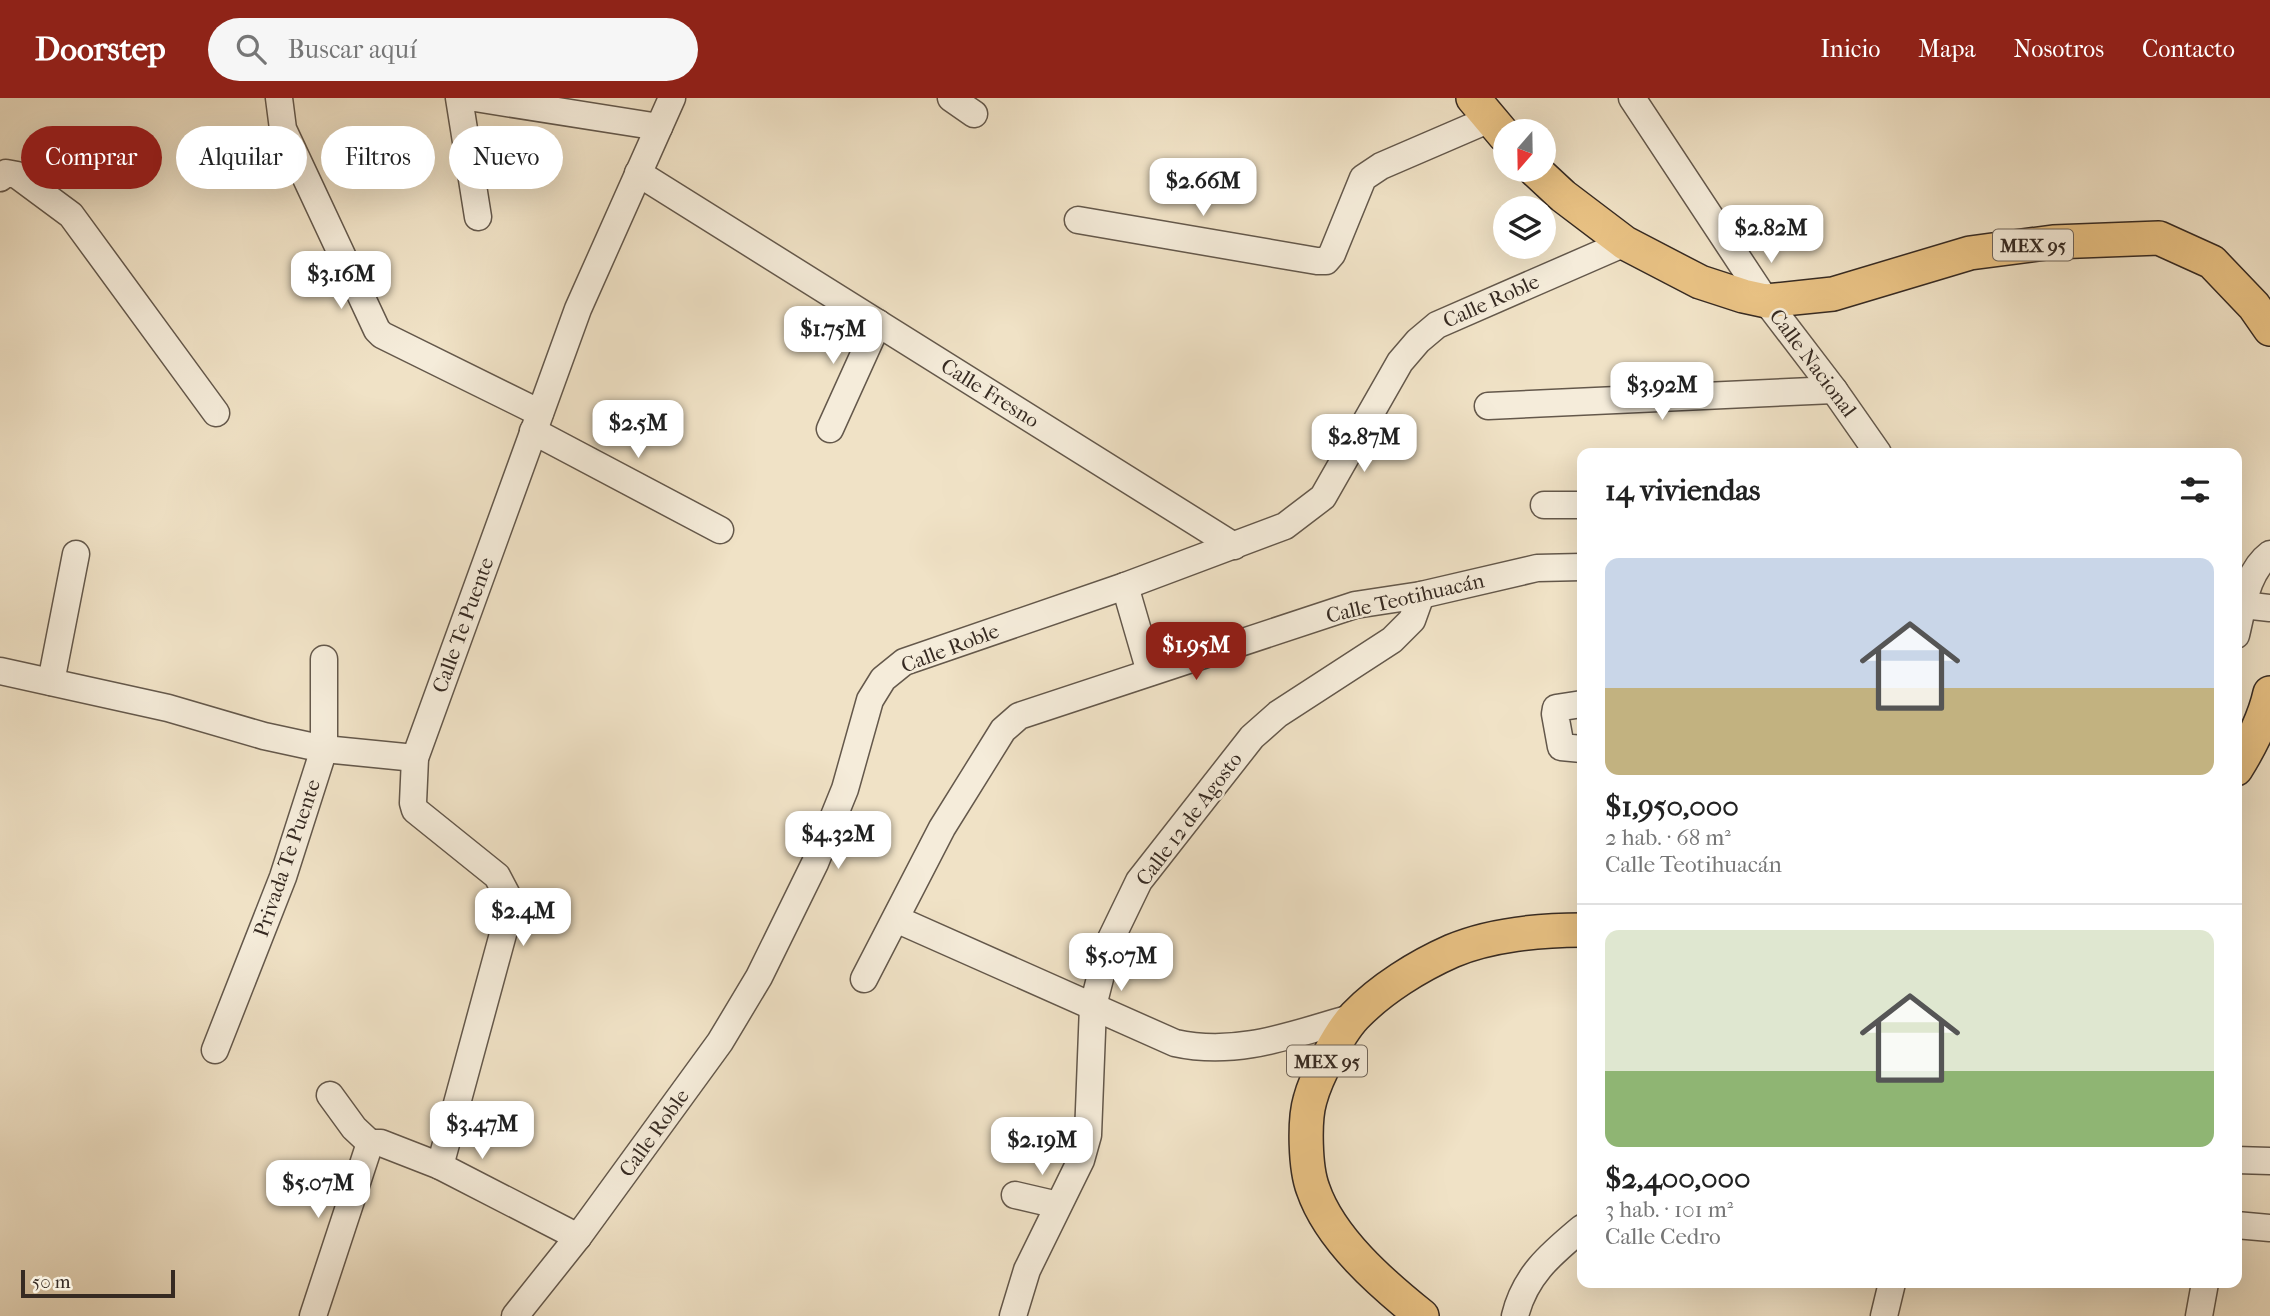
<!DOCTYPE html>
<html lang="es">
<head>
<meta charset="utf-8">
<style>
  :root { --surface:#fff; --page:#f6f6f6; --text:#222; --muted:#767676; --line:#e0e0e0; --accent:#8f2418 }
  body { margin:0; font-family:"IM FELL French Canon",serif; background:var(--page); color:var(--text); height:100vh; display:flex; flex-direction:column; font-size:26px; white-space:nowrap }
  * { box-sizing:border-box; margin:0 }
  p { font-size:23px; color:var(--muted) }
  .icon { flex:none; width:38px; height:38px; fill:none; stroke:currentColor; stroke-width:2; stroke-linecap:round; stroke-linejoin:round }
  .map { position:relative; flex:1; overflow:hidden }
  .panel { position:absolute; left:1577px; top:350px; width:665px; height:840px; display:flex; flex-direction:column; background:var(--surface); border-radius:14px; box-shadow:0 7px 28px #0002 }
  .panel>* { flex:none }
  .guide { position:absolute; left:21px; top:28px; width:665px; height:63px; display:flex; gap:14px }
  .needle { width:46px; rotate:200deg }
  .tools { position:absolute; left:1493px; top:21px; display:grid; gap:14px }
  .tools a { display:grid; place-items:center; width:63px; height:63px; border-radius:50%; background:var(--surface); box-shadow:0 7px 28px #0002; font-size:35px }
  .scale { position:absolute; left:21px; bottom:18px; width:154px; box-sizing:border-box; padding-left:7px; border:4px solid #362a22; border-top:0; font-size:19px; line-height:24px; white-space:nowrap; color:#362a22; -webkit-text-stroke:5px #f5ecda; paint-order:stroke }
  .price { position:absolute; translate:-50% -60px; padding:0 16px; border-radius:14px; background:#fff; color:#222; font-size:23px; line-height:46px; filter:drop-shadow(0 2px 4px #0008) }
  .price::after { content:''; position:absolute; left:50%; top:42px; width:21px; height:16px; margin-left:-10px; background:inherit; clip-path:polygon(0 0,100% 0,50% 100%) }
  .price.current { background:var(--accent); color:#fff }
  ul { padding:0; list-style:none }
  li { display:grid; align-content:center; gap:14px; height:371px; padding:0 28px }
  li+li { border-top:2px solid var(--line) }
  li span { display:grid; place-items:center; height:217px; border-radius:14px; color:#555 }
  li>.icon { margin-inline-start:auto }
  span .icon { width:126px; height:126px; fill:#fffc; stroke-width:1 }
  li b { font-size:30px }
  h2 { display:flex; justify-content:space-between; align-items:center; height:84px; padding:0 28px; font-size:30px }
  .chip { padding:0 24px; border-radius:32px; background:var(--surface); box-shadow:0 7px 28px #0002; font-size:24px; line-height:63px }
  .chip.current { background:var(--accent); color:#fff }
  header { display:flex; align-items:center; gap:42px; box-sizing:border-box; height:98px; padding:0 35px; background:var(--accent); color:#fff }
  header strong { font-size:33px }
  nav { display:flex; gap:38px; margin-inline-start:auto; font-size:24px }
  .search { width:490px; height:63px; background:var(--page); display:flex; align-items:center; gap:18px; box-sizing:border-box; padding:0 24px; border-radius:38px; color:var(--muted); font-size:26px }
  .map>svg:first-child { display:block }
  .lines { fill:none; stroke-linecap:round; stroke-linejoin:round }
  .minor-casing { stroke:#64584b; stroke-width:29 }
  .major-casing { stroke:#362a22; stroke-width:36 }
  .minor { stroke:#f5ecda; stroke-width:26 }
  .major { stroke:#e8c183; stroke-width:33 }
  .labels { text-anchor:middle; stroke-width:5; stroke-linejoin:round; paint-order:stroke }
  .shield { fill:#f5ecda; stroke:#6f6459; stroke-width:2 }
  .shield-label { font-size:19px; font-weight:bold; fill:#362a22 }
  .street-label { font-size:21px; fill:#362a22; stroke:#f5ecda }
</style>
</head>
<body>
<header>
<strong>Doorstep</strong>
<div class="search"><svg class="icon" aria-label="search" viewBox="0 0 24 24"><circle cx="10" cy="10" r="6"/><path d="M15 15l6 6"/></svg>Buscar aquí</div>
<nav><a>Inicio</a><a>Mapa</a><a>Nosotros</a><a>Contacto</a></nav>
</header>
<div class="map">
<svg width="2270" height="1218" viewBox="0 0 2270 1218">
  <rect width="100%" height="100%" fill="#f0e2c6"/>
  <filter id="stains"><feTurbulence type="fractalNoise" baseFrequency=".00286" numOctaves="4"/><feColorMatrix values="0 0 0 0 .2 0 0 0 0 .09 0 0 0 0 .02 0 0 0 .5 -.17"/></filter>
  <radialGradient id="worn" r=".72"><stop offset=".6" stop-color="#630" stop-opacity="0"/><stop offset="1" stop-color="#630" stop-opacity=".3"/></radialGradient>
  <g class="lines">
    <defs>
      <g id="minor">
        <path d="M279,0L283,31L377,232L382,237L540,315"/>
        <path d="M459,0L478,119"/>
        <path d="M475,0L659,29"/>
        <path d="M951,0L974,16"/>
        <path d="M1632,0L1766,203L1834,292L1878,355"/>
        <path d="M638,75L1234,448"/>
        <path d="M0,80L6,75L17,77L71,117L216,315"/>
        <path d="M1078,122L1317,163H1326L1332,156L1363,80L1381,68L1490,21"/>
        <path d="M1488,308L1834,292"/>
        <path d="M830,331L878,225"/>
        <path d="M533,333L720,432"/>
        <path d="M1544,407H1582"/>
        <path d="M1125,488L1150,574"/>
        <path d="M2243,507L2270,510"/>
        <path d="M2236,537C2243,509 2246,474 2270,456"/>
        <path d="M0,573L168,610L264,638L324,651L415,660"/>
        <path d="M51,584L76,456"/>
        <path d="M1582,606L1556,610L1555,616L1561,649L1582,651"/>
        <path d="M896,821L1175,945C1238,959 1294,936 1354,919"/>
        <path d="M864,881L942,730L1003,632L1019,618L1355,507L1421,497L1537,470L1582,469"/>
        <path d="M215,952L283,779L324,651V561"/>
        <path d="M330,997L354,1030L370,1045"/>
        <path d="M370,1045H381L440,1068L578,1139"/>
        <path d="M2236,1062L2270,1063"/>
        <path d="M440,1068L506,825L507,797L497,778L415,712L413,705L415,660L578,211L672,0"/>
        <path d="M1015,1097L1058,1107"/>
        <path d="M2236,1127L2270,1130"/>
        <path d="M313,1218L370,1045"/>
        <path d="M515,1218L578,1139L720,944L759,879L815,765L845,691L870,602L883,581L904,564L1125,488L1285,428L1323,399L1400,264L1418,243L1437,227L1625,145"/>
        <path d="M1013,1218L1027,1172L1081,1062L1088,1037L1093,908L1109,845L1139,783L1252,639L1278,616L1392,542L1412,522L1421,497"/>
        <path d="M1515,1218C1525,1177 1551,1156 1582,1130"/>
        <path d="M1884,1218L1892,1185"/>
        <path d="M2199,1218L2205,1185"/>
      </g>
      <g id="major">
        <path d="M1473,0L1505,38"/>
        <path d="M1535,72L1563,98L1625,145L1700,184L1743,198L1766,203L1833,196L1970,155L2053,144L2159,140L2212,164L2254,208L2270,231"/>
        <path d="M2236,671C2251,647 2264,622 2270,595"/>
        <path d="M1422,1218C1382,1186 1330,1141 1313,1091C1305,1070 1304,1022 1310,1002C1316,979 1339,935 1355,918C1381,891 1418,868 1452,853C1490,837 1541,832 1582,832"/>
      </g>
    </defs>
    <use href="#minor" class="minor-casing"/>
    <use href="#major" class="major-casing"/>
    <use href="#minor" class="minor"/>
    <use href="#major" class="major"/>
  </g>
  <g class="labels">
    <g class="shield">
      <rect x="1993" y="131.5" width="80" height="31" rx="5"/>
      <rect x="1287" y="947.5" width="80" height="31" rx="5"/>
    </g>
    <g class="shield-label">
      <text x="2033" y="154">MEX 95</text>
      <text x="1327" y="970">MEX 95</text>
    </g>
    <g class="street-label">
      <text transform="translate(1491 203) rotate(-24)" y="7">Calle Roble</text>
      <text transform="translate(1813 265) rotate(53)" y="7">Calle Nacional</text>
      <text transform="translate(990 295) rotate(32)" y="7">Calle Fresno</text>
      <text transform="translate(1405 500) rotate(-13)" y="7">Calle Teotihuacán</text>
      <text transform="translate(463 527) rotate(-70)" y="7">Calle Te Puente</text>
      <text transform="translate(950 550) rotate(-21)" y="7">Calle Roble</text>
      <text transform="translate(1189 721) rotate(-53)" y="7">Calle 12 de Agosto</text>
      <text transform="translate(287 760) rotate(-71)" y="7">Privada Te Puente</text>
      <text transform="translate(654 1035) rotate(-54)" y="7">Calle Roble</text>
    </g>
  </g>
  <rect width="100%" height="100%" filter="url(#stains)"/>
  <rect width="100%" height="100%" fill="url(#worn)"/>
</svg>
<div class="tools">
<a><svg class="needle" viewBox="-14 -14 28 28"><path d="M0-13l5 13h-10z" fill="#e53935"/><path d="M0 13l5-13h-10z" fill="#767676"/></svg></a>
<a><svg class="icon" aria-label="layers" viewBox="0 0 24 24"><path d="M12 4l9 5-9 5-9-5zM3 14l9 5 9-5"/></svg></a>
</div>
<div class="scale">50 m</div>
<b class="price" style="left:1203px;top:120px">$2.66M</b>
<b class="price" style="left:1771px;top:167px">$2.82M</b>
<b class="price" style="left:341px;top:213px">$3.16M</b>
<b class="price" style="left:833px;top:268px">$1.75M</b>
<b class="price" style="left:1662px;top:324px">$3.92M</b>
<b class="price" style="left:638px;top:362px">$2.5M</b>
<b class="price" style="left:1364px;top:376px">$2.87M</b>
<b class="price current" style="left:1196px;top:584px">$1.95M</b>
<b class="price" style="left:838px;top:773px">$4.32M</b>
<b class="price" style="left:523px;top:850px">$2.4M</b>
<b class="price" style="left:1121px;top:895px">$5.07M</b>
<b class="price" style="left:482px;top:1063px">$3.47M</b>
<b class="price" style="left:1042px;top:1079px">$2.19M</b>
<b class="price" style="left:318px;top:1122px">$5.07M</b>
<div class="guide">
<a class="chip current">Comprar</a>
<a class="chip">Alquilar</a>
<a class="chip">Filtros</a>
<a class="chip">Nuevo</a>
</div>
<section class="panel">
<h2>14 viviendas<svg class="icon" aria-label="filters" viewBox="0 0 24 24"><path d="M4 7h16M4 17h16"/><circle cx="9" cy="7" r="2"/><circle cx="15" cy="17" r="2"/></svg></h2>
<ul>
<li><span style="background:linear-gradient(#c9d6e8 60%,#c2b280 0)"><svg class="icon" aria-label="home" viewBox="0 0 24 24"><path d="M3 11l9-7 9 7M6 9v11h12V9"/></svg></span><div><b>$1,950,000</b><p>2 hab. · 68 m²</p><p>Calle Teotihuacán</p></div></li>
<li><span style="background:linear-gradient(#dfe7d0 65%,#8fb573 0)"><svg class="icon" aria-label="home" viewBox="0 0 24 24"><path d="M3 11l9-7 9 7M6 9v11h12V9"/></svg></span><div><b>$2,400,000</b><p>3 hab. · 101 m²</p><p>Calle Cedro</p></div></li>
</ul>
</section>
</div>
</body>
</html>
